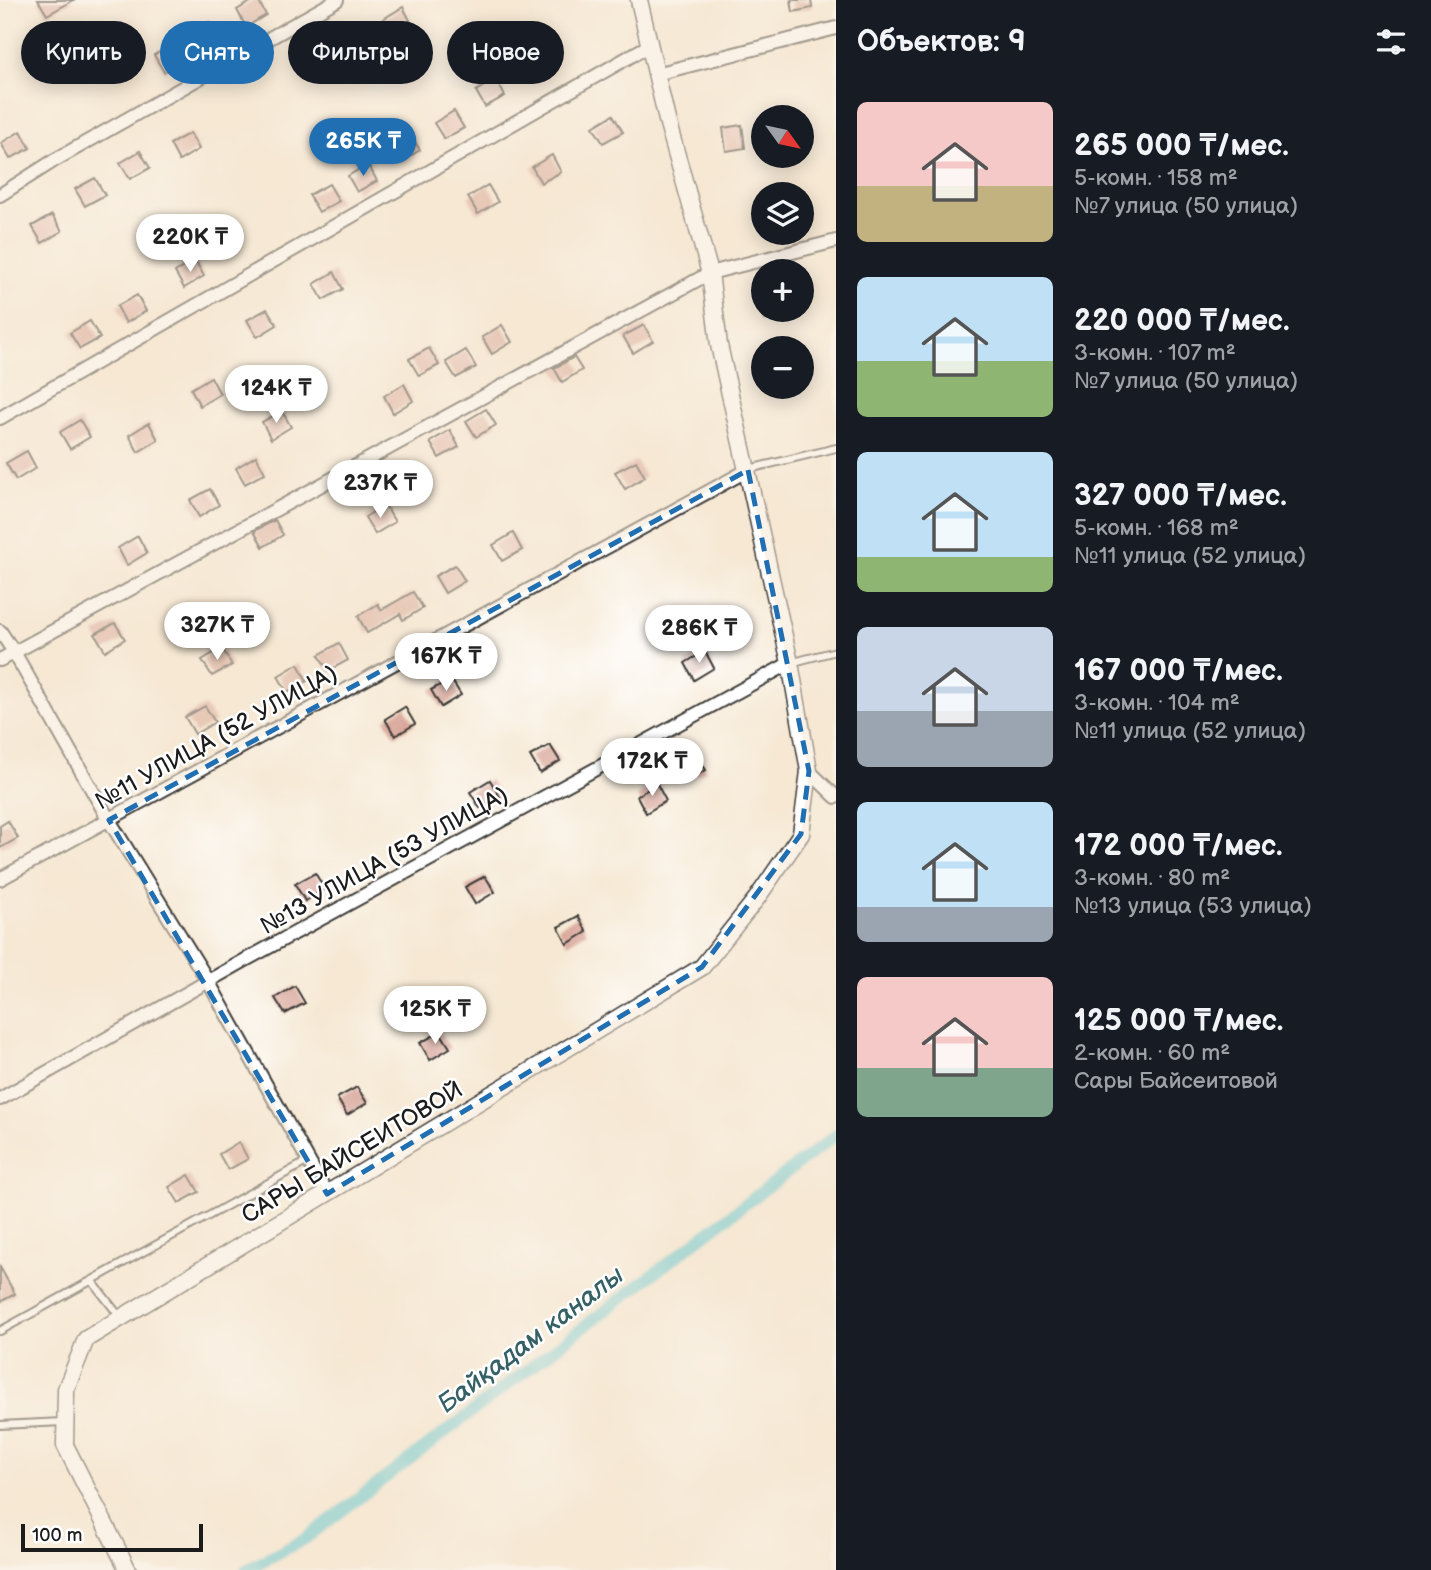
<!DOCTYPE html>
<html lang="ru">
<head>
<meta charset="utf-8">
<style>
  :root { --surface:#171b24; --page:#242831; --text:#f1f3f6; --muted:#9ea1a6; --accent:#1f6fb2 }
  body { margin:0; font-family:"Balsamiq Sans",sans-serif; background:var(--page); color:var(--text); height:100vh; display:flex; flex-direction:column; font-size:26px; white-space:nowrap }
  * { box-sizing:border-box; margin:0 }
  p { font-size:23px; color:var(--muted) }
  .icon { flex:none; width:38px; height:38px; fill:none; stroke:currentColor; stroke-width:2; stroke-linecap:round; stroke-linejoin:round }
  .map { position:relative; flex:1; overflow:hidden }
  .sheet { display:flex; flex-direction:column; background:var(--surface); width:595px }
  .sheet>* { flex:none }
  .top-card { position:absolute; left:21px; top:21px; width:665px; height:63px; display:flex; gap:14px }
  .needle { width:46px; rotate:123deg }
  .fabs { position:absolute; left:751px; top:105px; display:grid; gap:14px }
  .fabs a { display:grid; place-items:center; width:63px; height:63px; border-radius:50%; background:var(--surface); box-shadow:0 4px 18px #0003; font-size:35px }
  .scale { position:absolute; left:21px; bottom:18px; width:182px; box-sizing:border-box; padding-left:7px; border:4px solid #1c1c1c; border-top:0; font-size:19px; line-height:24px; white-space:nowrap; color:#1c1c1c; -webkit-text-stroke:5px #fff; paint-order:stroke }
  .price { position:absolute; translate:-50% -60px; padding:0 16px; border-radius:24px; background:#fff; color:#222; font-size:23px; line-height:46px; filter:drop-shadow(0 2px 4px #0008) }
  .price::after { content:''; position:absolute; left:50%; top:42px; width:21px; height:16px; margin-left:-10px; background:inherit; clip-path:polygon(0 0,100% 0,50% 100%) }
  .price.selected { background:var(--accent); color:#fff }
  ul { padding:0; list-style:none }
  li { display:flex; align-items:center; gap:21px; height:175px; padding:0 21px }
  li span { display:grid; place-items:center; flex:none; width:196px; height:140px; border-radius:10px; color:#555 }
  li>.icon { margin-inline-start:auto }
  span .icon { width:84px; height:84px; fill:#fffc; stroke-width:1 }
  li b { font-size:30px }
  h2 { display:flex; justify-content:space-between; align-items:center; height:84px; padding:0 21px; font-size:30px }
  .chip { padding:0 24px; border-radius:32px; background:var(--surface); box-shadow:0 4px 18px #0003; font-size:24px; line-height:63px }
  .chip.selected { background:var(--accent); color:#fff }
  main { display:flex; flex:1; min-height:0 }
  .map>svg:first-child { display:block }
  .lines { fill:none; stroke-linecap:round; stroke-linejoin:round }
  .canal { stroke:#5ac6d2; stroke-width:12 }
  .building { fill:#d8a497 }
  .service-casing { stroke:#3d3b37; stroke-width:10 }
  .minor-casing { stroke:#3d3b37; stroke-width:16 }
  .tertiary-casing { stroke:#3d3b37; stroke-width:19 }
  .service { stroke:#fff; stroke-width:6 }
  .minor { stroke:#fff; stroke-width:12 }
  .tertiary { stroke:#fff; stroke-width:16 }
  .marked { fill:none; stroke:#1f6fb2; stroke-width:5; stroke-dasharray:14 9; stroke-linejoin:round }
  .labels { text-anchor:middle; stroke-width:5; stroke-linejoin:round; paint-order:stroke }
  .street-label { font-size:24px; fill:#1c1c1c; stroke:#fff }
  .water-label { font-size:26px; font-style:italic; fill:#356065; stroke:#fff }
</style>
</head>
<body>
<main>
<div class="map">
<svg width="836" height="1570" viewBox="0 0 836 1570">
  <rect width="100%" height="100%" fill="#fff"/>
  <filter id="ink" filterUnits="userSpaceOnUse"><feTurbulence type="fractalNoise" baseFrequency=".0143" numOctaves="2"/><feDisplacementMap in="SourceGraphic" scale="14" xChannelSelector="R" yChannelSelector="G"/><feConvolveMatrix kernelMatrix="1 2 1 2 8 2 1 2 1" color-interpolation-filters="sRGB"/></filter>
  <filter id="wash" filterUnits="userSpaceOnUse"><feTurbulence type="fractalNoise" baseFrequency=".00686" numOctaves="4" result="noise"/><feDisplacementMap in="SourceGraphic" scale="28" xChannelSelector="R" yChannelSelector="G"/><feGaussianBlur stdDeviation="1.57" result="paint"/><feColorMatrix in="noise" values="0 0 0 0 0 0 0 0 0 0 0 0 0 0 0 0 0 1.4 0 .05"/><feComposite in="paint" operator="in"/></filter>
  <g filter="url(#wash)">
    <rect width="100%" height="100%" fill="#f6e8d3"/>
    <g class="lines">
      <path class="canal" d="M246,1570L305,1539L836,1135"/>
    </g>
    <g id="blocks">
      <g class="building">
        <path d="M38,0H74L47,15Z"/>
        <path d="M254,0H258L266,15L246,27L237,10Z"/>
        <path d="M791,0H811L812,8L793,12Z"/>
        <path d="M403,7L412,24L392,35L383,19Z"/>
        <path d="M209,22L218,39L183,59L184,60L164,72L154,55Z"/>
        <path d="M365,29L375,45L355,57L345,40Z"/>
        <path d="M496,79L505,96L485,107L476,91Z"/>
        <path d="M454,111L464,128L444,139L434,123Z"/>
        <path d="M613,115L623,132L603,143L593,127Z"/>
        <path d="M742,125L745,148L726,151L723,128Z"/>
        <path d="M21,131L30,148L10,159L1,143Z"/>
        <path d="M190,133L199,149L179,161L170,144Z"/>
        <path d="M410,134L420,150L400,162L390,145Z"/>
        <path d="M140,151L150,168L130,179L120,163Z"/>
        <path d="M552,155L561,172L541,183L532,167Z"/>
        <path d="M368,164L377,181L357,192L348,176Z"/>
        <path d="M95,178L105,195L85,206L75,189Z"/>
        <path d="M329,184L339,201L319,212L309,195Z"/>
        <path d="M488,185L498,202L478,214L468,197Z"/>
        <path d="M52,215L62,231L42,243L32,226Z"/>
        <path d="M195,260L204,276L184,288L175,272Z"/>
        <path d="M334,272L343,289L323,300L314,284Z"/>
        <path d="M137,295L146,311L126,323L117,306Z"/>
        <path d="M267,309L277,325L257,337L247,320Z"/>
        <path d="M762,310H792L793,315L764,320Z"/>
        <path d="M90,321L100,338L80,349L70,333Z"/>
        <path d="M502,325L512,342L492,354L482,337Z"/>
        <path d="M644,325L653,341L633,353L623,336Z"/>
        <path d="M429,348L439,365L419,376L409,359Z"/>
        <path d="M466,350L476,367L456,378L446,362Z"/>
        <path d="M574,357L582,370L562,382L554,368Z"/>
        <path d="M211,377L220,394L200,406L191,389Z"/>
        <path d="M404,384L413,401L393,413L384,396Z"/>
        <path d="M486,409L496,425L476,437L466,421Z"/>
        <path d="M282,411L291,427L271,439L262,422Z"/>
        <path d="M80,420L90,437L70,449L60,432Z"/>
        <path d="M149,423L158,440L138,452L129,435Z"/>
        <path d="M450,430L459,447L439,458L430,442Z"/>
        <path d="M27,451L36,468L16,480L6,463Z"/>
        <path d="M256,456L265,473L245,484L236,468Z"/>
        <path d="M636,461L645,477L625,489L615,472Z"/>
        <path d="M210,489L219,505L199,517L190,500Z"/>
        <path d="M385,505L395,522L375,534L365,517Z"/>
        <path d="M275,520L283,535L263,547L254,531Z"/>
        <path d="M513,533L522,550L502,561L493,545Z"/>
        <path d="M138,536L147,553L127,565L118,548Z"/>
        <path d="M455,565L465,581L445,593L435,576Z"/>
        <path d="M413,592L423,608L403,620L400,614L367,633L358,616L378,604L381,610Z"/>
        <path d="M115,623L125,639L105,651L95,634Z"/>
        <path d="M339,643L348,660L328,671L319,655Z"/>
        <path d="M222,648L232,665L212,676L202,660Z"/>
        <path d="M705,651L714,668L694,680L685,663Z"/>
        <path d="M298,664L307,681L287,692L278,676Z"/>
        <path d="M451,679L461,695L441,707L431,690Z"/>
        <path d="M205,706L215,722L195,734L185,717Z"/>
        <path d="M405,707L415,724L395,736L385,719Z"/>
        <path d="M550,745L560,761L540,773L530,756Z"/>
        <path d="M696,753L706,770L686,781L676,765Z"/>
        <path d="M490,780L500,797L480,808L470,792Z"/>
        <path d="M657,784L666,801L646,813L637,796Z"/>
        <path d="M8,821L18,838L0,848V826Z"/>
        <path d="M315,873L325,889L305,901L295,884Z"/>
        <path d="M485,876L495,892L475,904L465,887Z"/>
        <path d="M578,916L587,932L567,944L558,927Z"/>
        <path d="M295,986L305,1003L285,1014L275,998Z"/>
        <path d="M440,1032L450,1048L430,1060L420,1043Z"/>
        <path d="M357,1087L367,1103L347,1115L337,1098Z"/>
        <path d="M239,1142L248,1159L228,1170L219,1154Z"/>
        <path d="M189,1175L199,1192L179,1203L169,1187Z"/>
        <path d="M0,1267L15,1294L0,1302Z"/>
      </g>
    </g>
  </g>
  <g filter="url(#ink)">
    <use href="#blocks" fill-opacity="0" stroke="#3d3b37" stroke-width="2"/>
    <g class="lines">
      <defs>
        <g id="service">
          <path d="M749,469L836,448"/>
          <path d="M790,663L836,651"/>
          <path d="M92,1281L120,1317"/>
          <path d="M0,1331L308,1161"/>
          <path d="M0,1425L63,1422"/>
        </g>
        <g id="minor">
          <path d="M656,74L836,28"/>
          <path d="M0,195L55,160L337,0"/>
          <path d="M0,418L650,45"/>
          <path d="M0,631L14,652L109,820L208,981L327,1194"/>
          <path d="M0,660L710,273L836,241"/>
          <path d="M809,771L836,797"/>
          <path d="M0,879L748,470"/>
          <path d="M0,1099L249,958L790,663"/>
        </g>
        <path id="tertiary" d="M128,1570L65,1445L66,1389L86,1339L702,967L757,898L801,834L809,771L790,663L719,345L710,273L667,120L639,0"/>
      </defs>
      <use href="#service" class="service-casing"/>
      <use href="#minor" class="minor-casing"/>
      <use href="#tertiary" class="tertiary-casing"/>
      <use href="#service" class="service"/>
      <use href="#minor" class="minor"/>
      <use href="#tertiary" class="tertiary"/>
    </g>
  </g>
  <path d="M0 0H836V1570H0ZM748,470L809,771L801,834L702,967L327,1194L109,820Z" fill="#f6e8d3" fill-opacity=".55" fill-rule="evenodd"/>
  <path class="marked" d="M748,470L809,771L801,834L702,967L327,1194L109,820Z"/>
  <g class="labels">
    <g class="street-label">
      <text transform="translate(216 737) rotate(-29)" y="8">№11 УЛИЦА (52 УЛИЦА)</text>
      <text transform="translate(384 860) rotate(-29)" y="8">№13 УЛИЦА (53 УЛИЦА)</text>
      <text transform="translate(352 1152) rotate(-31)" y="8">САРЫ БАЙСЕИТОВОЙ</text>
    </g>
    <g class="water-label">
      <text transform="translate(530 1339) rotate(-37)" y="9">Байқадам каналы</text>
    </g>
  </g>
</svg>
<div class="fabs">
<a><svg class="needle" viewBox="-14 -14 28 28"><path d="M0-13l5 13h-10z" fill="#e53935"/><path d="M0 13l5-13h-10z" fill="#9ea1a6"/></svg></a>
<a><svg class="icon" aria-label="layers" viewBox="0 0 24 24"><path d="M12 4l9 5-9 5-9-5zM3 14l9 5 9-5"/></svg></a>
<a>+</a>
<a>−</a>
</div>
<div class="scale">100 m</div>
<b class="price selected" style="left:363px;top:178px">265K ₸</b>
<b class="price" style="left:190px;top:274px">220K ₸</b>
<b class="price" style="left:276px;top:425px">124K ₸</b>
<b class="price" style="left:380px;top:520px">237K ₸</b>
<b class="price" style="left:217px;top:662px">327K ₸</b>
<b class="price" style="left:699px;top:665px">286K ₸</b>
<b class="price" style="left:446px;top:693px">167K ₸</b>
<b class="price" style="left:652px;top:798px">172K ₸</b>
<b class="price" style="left:435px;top:1046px">125K ₸</b>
<div class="top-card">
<a class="chip">Купить</a>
<a class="chip selected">Снять</a>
<a class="chip">Фильтры</a>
<a class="chip">Новое</a>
</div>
</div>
<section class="sheet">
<h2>Объектов: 9<svg class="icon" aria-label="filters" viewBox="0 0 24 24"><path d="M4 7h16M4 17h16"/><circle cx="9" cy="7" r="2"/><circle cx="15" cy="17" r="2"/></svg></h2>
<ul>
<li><span style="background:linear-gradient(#f6c9c9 60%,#c2b280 0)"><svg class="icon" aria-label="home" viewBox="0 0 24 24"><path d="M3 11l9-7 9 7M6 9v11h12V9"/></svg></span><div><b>265 000 ₸/мес.</b><p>5-комн. · 158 m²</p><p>№7 улица (50 улица)</p></div></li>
<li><span style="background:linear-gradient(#bfe0f5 60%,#8fb573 0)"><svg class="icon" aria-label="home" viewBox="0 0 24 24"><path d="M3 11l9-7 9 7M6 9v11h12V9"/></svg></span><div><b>220 000 ₸/мес.</b><p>3-комн. · 107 m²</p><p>№7 улица (50 улица)</p></div></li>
<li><span style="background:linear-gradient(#bfe0f5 75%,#8fb573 0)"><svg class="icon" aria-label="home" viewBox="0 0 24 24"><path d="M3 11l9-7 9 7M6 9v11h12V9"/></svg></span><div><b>327 000 ₸/мес.</b><p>5-комн. · 168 m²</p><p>№11 улица (52 улица)</p></div></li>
<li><span style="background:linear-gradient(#c9d6e8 60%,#9aa5b1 0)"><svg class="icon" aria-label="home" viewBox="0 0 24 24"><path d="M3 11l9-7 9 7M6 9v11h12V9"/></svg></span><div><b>167 000 ₸/мес.</b><p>3-комн. · 104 m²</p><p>№11 улица (52 улица)</p></div></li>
<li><span style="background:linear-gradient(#bfe0f5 75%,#9aa5b1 0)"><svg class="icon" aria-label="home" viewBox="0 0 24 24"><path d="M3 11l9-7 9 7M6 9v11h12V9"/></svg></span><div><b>172 000 ₸/мес.</b><p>3-комн. · 80 m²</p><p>№13 улица (53 улица)</p></div></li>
<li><span style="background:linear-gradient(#f6c9c9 65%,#7fa58c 0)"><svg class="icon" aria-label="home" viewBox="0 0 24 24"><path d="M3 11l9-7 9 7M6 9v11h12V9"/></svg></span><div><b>125 000 ₸/мес.</b><p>2-комн. · 60 m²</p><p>Сары Байсеитовой</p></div></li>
</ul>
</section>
</main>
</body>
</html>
